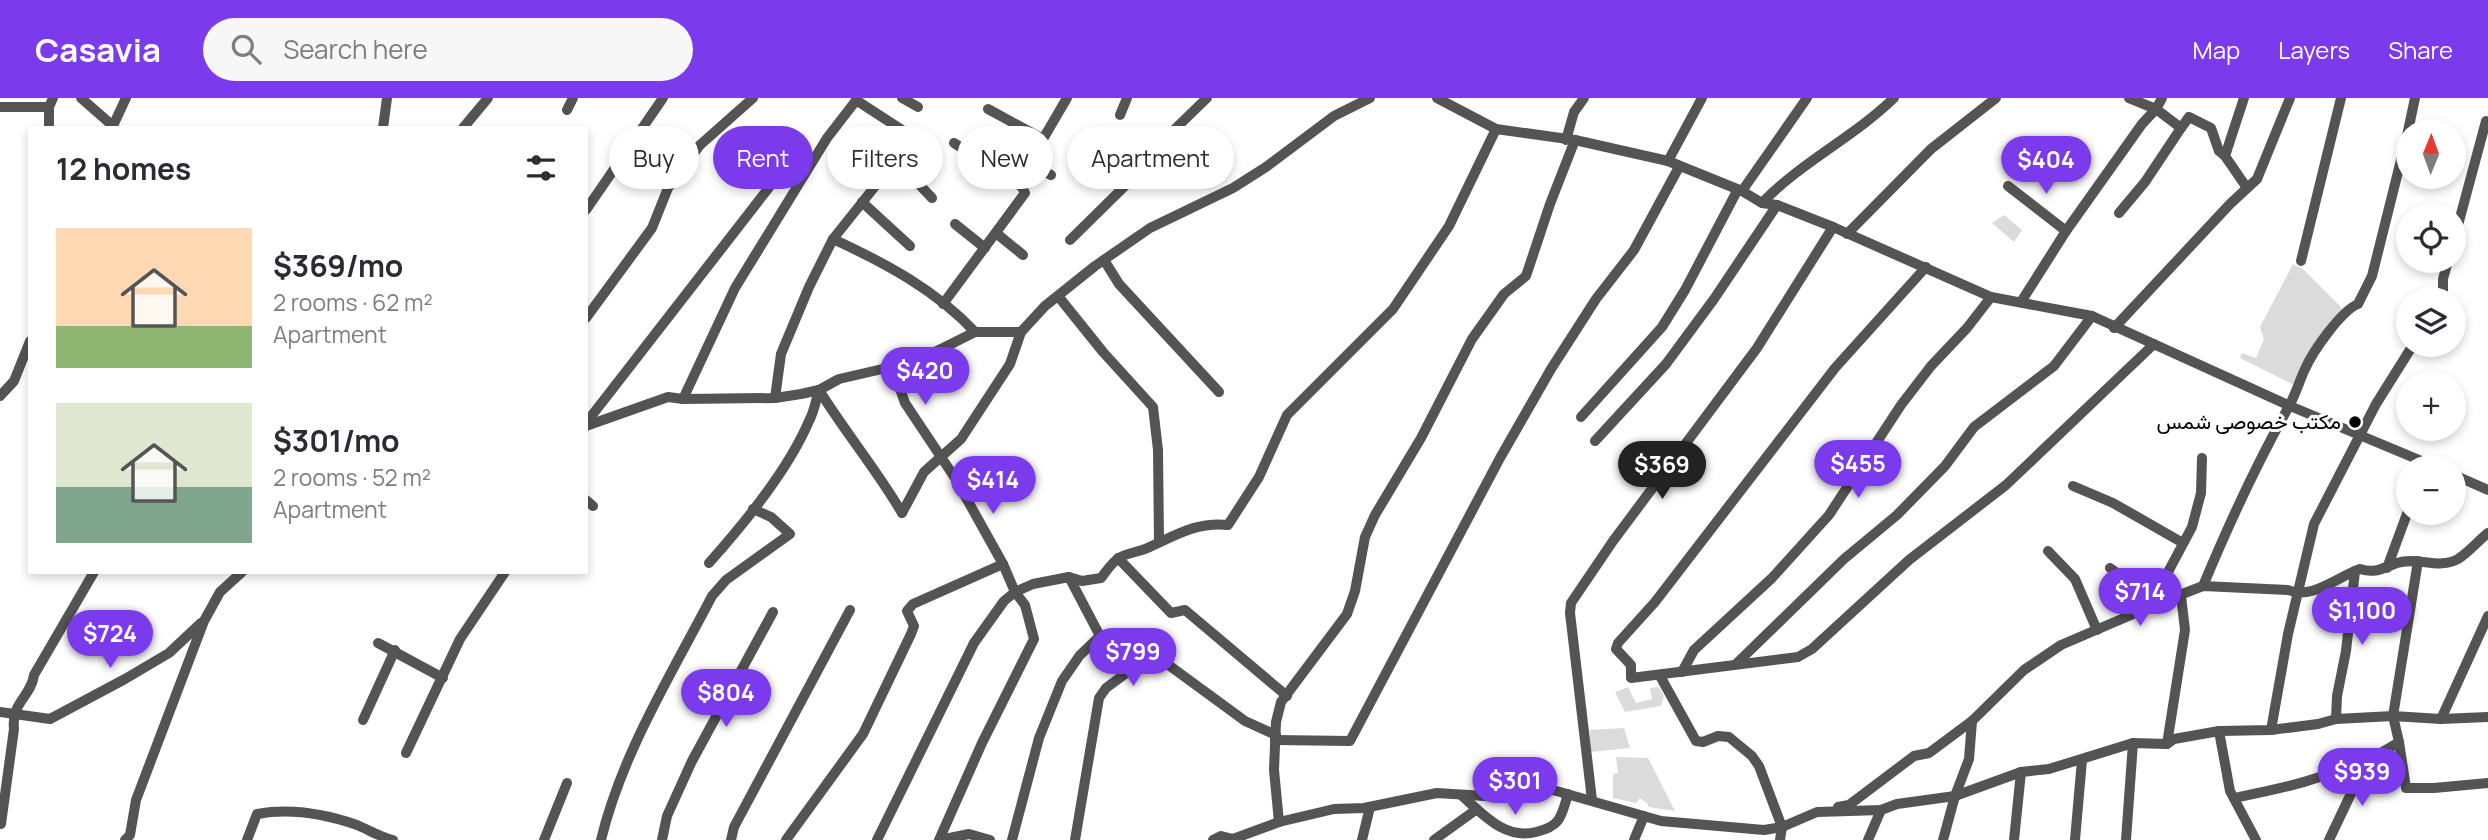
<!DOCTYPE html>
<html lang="en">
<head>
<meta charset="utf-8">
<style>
  :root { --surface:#fff; --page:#f7f7f7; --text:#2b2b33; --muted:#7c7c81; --accent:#7c3aed }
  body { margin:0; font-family:Manrope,Vazirmatn,sans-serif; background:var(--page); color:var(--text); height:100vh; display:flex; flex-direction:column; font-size:26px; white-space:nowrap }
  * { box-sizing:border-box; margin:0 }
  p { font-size:23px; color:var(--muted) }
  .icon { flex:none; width:38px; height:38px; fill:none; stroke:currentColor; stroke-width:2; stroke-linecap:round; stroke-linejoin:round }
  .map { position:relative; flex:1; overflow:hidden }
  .side { position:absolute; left:28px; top:28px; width:560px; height:448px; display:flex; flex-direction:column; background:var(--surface); border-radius:0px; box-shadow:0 4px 10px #0003 }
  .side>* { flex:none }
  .hud { position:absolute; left:609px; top:28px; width:665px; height:63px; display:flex; gap:14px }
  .needle { width:46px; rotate:1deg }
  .tools { position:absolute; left:2396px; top:21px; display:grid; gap:14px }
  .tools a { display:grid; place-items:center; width:70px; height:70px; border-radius:50%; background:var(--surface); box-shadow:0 4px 10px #0003; font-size:35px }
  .price { position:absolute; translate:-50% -60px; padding:0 16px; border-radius:24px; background:var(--accent); color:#fff; font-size:23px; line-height:46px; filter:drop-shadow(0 2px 4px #0008) }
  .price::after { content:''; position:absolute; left:50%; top:42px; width:21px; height:16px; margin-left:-10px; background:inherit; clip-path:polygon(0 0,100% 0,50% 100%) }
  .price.selected { background:#222; color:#fff }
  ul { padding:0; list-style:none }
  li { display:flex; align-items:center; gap:21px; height:175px; padding:0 28px }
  li span { display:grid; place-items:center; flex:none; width:196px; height:140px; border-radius:0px; color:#555 }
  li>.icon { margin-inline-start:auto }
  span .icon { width:84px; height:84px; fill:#fffc; stroke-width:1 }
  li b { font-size:30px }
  h2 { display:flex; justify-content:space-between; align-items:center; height:84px; padding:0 28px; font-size:30px }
  .tag { padding:0 24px; border-radius:32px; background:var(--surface); box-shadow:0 4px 10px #0003; font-size:24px; line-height:63px }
  .tag.selected { background:var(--accent); color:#fff }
  header { display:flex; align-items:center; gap:42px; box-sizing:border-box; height:98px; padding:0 35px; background:var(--accent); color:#fff }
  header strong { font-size:33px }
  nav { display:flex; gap:38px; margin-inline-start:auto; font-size:24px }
  .search { width:490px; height:63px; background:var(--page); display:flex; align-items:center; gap:18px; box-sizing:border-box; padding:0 24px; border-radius:38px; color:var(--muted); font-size:26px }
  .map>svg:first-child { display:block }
  .green { fill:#dbdbdb }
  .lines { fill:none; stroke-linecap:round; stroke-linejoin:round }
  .minor { stroke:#545454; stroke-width:10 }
  .poi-dot { fill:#000; stroke:#fff; stroke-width:2.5 }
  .labels { text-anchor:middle; stroke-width:6; stroke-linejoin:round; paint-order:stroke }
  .poi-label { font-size:21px; fill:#000; stroke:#fff; text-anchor:end }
</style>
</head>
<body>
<header>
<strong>Casavia</strong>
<div class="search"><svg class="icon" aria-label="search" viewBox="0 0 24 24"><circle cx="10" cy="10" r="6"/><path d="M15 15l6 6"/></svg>Search here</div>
<nav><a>Map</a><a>Layers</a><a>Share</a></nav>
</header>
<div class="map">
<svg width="2488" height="742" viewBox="0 0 2488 742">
  <rect width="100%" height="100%" fill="#fff"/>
  <g class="green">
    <path d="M2004,117L2022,132L2014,144L1992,125Z"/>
    <path d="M2293,166L2303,171L2342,210L2294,287L2240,260L2242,255L2256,260L2264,241L2260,229Z"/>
    <path d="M1628,589L1636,605L1652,601L1650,590L1659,589L1664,598L1661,608L1625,614L1615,594Z"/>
    <path d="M1624,630L1630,650L1590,654V632Z"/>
    <path d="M1616,659L1648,660L1675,713L1648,709V706L1640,700L1636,705L1613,700V676L1618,675Z"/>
  </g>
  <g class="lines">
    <g class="minor">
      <path d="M81,0L113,28"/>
      <path d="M902,0L918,9"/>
      <path d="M1437,0L1496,31L1575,42L1668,63L1742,93L1762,105L1777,107L1833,129L1991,199L2092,218L2290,308L2436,369"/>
      <path d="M0,9H49"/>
      <path d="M988,11L1043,41"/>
      <path d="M567,12L573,0"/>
      <path d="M1120,17L1127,0"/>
      <path d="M49,30V9L53,0"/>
      <path d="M112,30L126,0"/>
      <path d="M383,30L387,0"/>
      <path d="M463,30L488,0"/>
      <path d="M2181,30L2189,19L2211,30L2219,53L2225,58L2247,90"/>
      <path d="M2408,33L2415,0"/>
      <path d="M1566,42L1574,14L1584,0"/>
      <path d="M2225,58L2244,0"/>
      <path d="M896,62L932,100"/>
      <path d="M1668,63L1702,0"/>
      <path d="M1051,77L1027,64L1026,61L1043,41L1067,0"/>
      <path d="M1015,84L1027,64"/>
      <path d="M2008,88L2066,133"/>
      <path d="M1742,93L1807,0"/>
      <path d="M862,104L910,148"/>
      <path d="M1762,105C1801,64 1854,39 1894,0"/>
      <path d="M586,112L663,0"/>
      <path d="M2119,115L2145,84L2181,30L2156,11L2129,0"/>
      <path d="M955,126L985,150"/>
      <path d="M996,135L1023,157"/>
      <path d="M1847,136L1931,51L1996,0"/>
      <path d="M833,141C885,165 936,192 975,234"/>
      <path d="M1070,142L1130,83L1146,59L1207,0"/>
      <path d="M2454,142L2486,23"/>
      <path d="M1104,162L1119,186L1219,294"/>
      <path d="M2301,163L2341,0"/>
      <path d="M1926,169L1835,270L1655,504L1618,545L1616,551L1631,567V580L1798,559L1812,551L1909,462L2006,387L2154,246"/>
      <path d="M1058,198L1103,254L1153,309L1158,352L1159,443"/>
      <path d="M2443,201V181L2448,163"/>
      <path d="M2021,204L2066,133L2142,26L2156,11L2162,0"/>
      <path d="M943,206L1025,95L1022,89L954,45"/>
      <path d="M586,220L652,130L668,90L700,47L753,0"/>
      <path d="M2114,230L2230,106L2257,81L2290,0"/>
      <path d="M892,268L905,305L955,380L1003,466L1015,494L1025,507L1034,541L982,645L939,742"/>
      <path d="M819,292C845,334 877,372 902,415"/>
      <path d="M0,298L14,283L30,243"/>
      <path d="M775,300L781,256L809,189L833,141L896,62L909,41L902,32L856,2"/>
      <path d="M683,301L735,190L827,40L858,0"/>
      <path d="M1581,319L1662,229L1685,192L1737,93"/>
      <path d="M586,325L781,74"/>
      <path d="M586,328L668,299L683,301L775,300L801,296L819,292L839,281L917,263L975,234H1021"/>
      <path d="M1595,343L1666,266L1714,201L1777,107"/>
      <path d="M2454,377L2488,392"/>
      <path d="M2073,388L2113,405L2183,445"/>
      <path d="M586,402L593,408"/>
      <path d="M902,415L924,374L961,341L1010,266L1021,234L1045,208L1095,168L1150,130L1233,90L1266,69L1334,18L1370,0"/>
      <path d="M2048,453L2075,481L2097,532"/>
      <path d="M1118,460L1171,515L1185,512L1287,598"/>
      <path d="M709,465C743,427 789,370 809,323C814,314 816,302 819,292"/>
      <path d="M2110,470L2159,505L2168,474L2192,429L2201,395L2202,360"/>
      <path d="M2387,470L2408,413"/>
      <path d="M2203,488C2228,428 2256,367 2288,310C2295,298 2299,284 2305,271C2313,253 2341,213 2358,206L2372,178L2408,34"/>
      <path d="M378,545L443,580"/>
      <path d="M1735,567L1844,461L1897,417L1945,368L1974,329L2054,268L2092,218"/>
      <path d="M1682,574L1694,552L1772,480L1829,417L1901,307L1931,268L1967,230L1991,199"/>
      <path d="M1660,578L1696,643L1703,644L1718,638L1729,639L1752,658L1759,668L1782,729L1780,742"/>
      <path d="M0,614L50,621L125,581L169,555L201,525"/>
      <path d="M2336,621L2337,598L2346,553L2355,473"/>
      <path d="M2441,621L2488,518"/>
      <path d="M363,622L395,552"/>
      <path d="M2271,632L2288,536L2314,426L2376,306L2413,247"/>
      <path d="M2219,633L2230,693L2256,742"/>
      <path d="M1275,642L1350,643L1500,360L1551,271L1596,201L1634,152L1679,69"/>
      <path d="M2399,644L2406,690H2434L2488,685"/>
      <path d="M2167,646L2185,532L2181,498"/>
      <path d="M406,655L460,541L505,474"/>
      <path d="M1461,697C1483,716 1504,742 1536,734C1561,728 1561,719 1568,696"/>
      <path d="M2234,700C2277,691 2323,683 2361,660L2366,664"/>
      <path d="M1592,702L1570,515L1571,505L1613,443L1757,250L1833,129"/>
      <path d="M1838,709L1849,707L1914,658L1929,655L1972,623L2024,572L2061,547L2159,505L2203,488L2288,492C2312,502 2337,479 2360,471C2375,476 2383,470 2397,465C2417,458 2439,472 2458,461C2469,454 2478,443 2488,435"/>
      <path d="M1279,724L1274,672L1276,624L1281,604L1347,516L1355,493L1365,439L1375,417L1421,340L1472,241L1504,196L1526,178L1550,106L1575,42"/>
      <path d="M1,726L14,631C11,604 31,599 34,577L94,474"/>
      <path d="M125,742L130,737L136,702L204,523L220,494L242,474"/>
      <path d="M247,742L257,716C290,710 325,716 357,727C369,732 380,739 393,742"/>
      <path d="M544,742L567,685"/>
      <path d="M601,742C622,655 671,577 712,498L726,482L790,436L771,419L753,411"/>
      <path d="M662,742L667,718L692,663L773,514"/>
      <path d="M731,742L734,729L850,512"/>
      <path d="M786,742L863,636L911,536L914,528L907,513L913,506L1003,466"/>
      <path d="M877,742L974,545L1004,503L1015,494L1033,486L1069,479L1082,483L1101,480C1106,474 1112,464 1119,460C1127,455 1137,454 1145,451C1173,439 1196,423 1228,427L1259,379L1287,317L1393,211L1449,128L1496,31"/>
      <path d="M940,742L969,736L990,742"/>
      <path d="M1012,742L1039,640L1062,583L1080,557L1100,538L1069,479"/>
      <path d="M1075,742L1099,600L1106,590L1148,559L1153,557L1159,560L1245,623L1276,637"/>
      <path d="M1213,742L1221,738L1233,741L1279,724L1334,711L1364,710L1437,695L1485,698L1553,692L1661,723L1764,732L1782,729L1817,714L1881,712L1897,706L1955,698L2021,674L2049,671L2133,645L2167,646L2174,641L2219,633L2271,632L2318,626L2336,621L2393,618L2441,621L2488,619"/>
      <path d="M1362,742L1370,709"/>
      <path d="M1434,742L1477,711"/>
      <path d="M1634,742L1644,718"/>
      <path d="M1868,742L1881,712"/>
      <path d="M1943,742L1955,698L1969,661L1972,623"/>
      <path d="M2014,742L2021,674"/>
      <path d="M2075,742L2082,662"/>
      <path d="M2126,742L2133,645"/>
      <path d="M2329,742L2366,664L2399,644L2393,618L2418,463"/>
    </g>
  </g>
  <circle class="poi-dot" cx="2355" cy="324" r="7"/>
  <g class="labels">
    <g class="poi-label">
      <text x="2341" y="331">مکتب خصوصی شمس</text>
    </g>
  </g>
</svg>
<div class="tools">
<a><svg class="needle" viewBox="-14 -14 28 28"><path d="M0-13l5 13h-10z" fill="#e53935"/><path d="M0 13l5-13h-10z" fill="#7c7c81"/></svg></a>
<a><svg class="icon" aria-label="locate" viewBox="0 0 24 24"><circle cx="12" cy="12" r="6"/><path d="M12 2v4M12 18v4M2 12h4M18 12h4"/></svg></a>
<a><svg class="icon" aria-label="layers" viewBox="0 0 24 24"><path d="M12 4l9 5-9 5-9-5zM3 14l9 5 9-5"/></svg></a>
<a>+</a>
<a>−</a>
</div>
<b class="price" style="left:2046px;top:98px">$404</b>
<b class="price" style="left:925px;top:309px">$420</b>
<b class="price" style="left:1858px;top:402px">$455</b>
<b class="price selected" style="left:1662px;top:403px">$369</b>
<b class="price" style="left:993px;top:418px">$414</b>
<b class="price" style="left:2140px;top:530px">$714</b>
<b class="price" style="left:2362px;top:549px">$1,100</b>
<b class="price" style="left:110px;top:572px">$724</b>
<b class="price" style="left:1133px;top:590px">$799</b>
<b class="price" style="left:726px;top:631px">$804</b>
<b class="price" style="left:2362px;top:710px">$939</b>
<b class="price" style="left:1515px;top:719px">$301</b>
<div class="hud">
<a class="tag">Buy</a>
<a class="tag selected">Rent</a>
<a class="tag">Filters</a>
<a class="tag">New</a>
<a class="tag">Apartment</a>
</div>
<section class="side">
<h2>12 homes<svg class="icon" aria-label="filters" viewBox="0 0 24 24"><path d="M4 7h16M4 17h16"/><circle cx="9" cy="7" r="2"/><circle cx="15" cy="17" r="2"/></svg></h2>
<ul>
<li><span style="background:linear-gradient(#ffd9b3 70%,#8fb573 0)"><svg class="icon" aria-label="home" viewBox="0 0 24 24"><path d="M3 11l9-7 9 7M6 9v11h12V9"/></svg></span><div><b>$369/mo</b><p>2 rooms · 62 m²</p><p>Apartment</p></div></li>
<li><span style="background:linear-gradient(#dfe7d0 60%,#7fa58c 0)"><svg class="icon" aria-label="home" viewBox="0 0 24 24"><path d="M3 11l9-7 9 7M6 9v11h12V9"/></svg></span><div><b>$301/mo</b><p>2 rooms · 52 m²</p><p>Apartment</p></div></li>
</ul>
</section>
</div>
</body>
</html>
